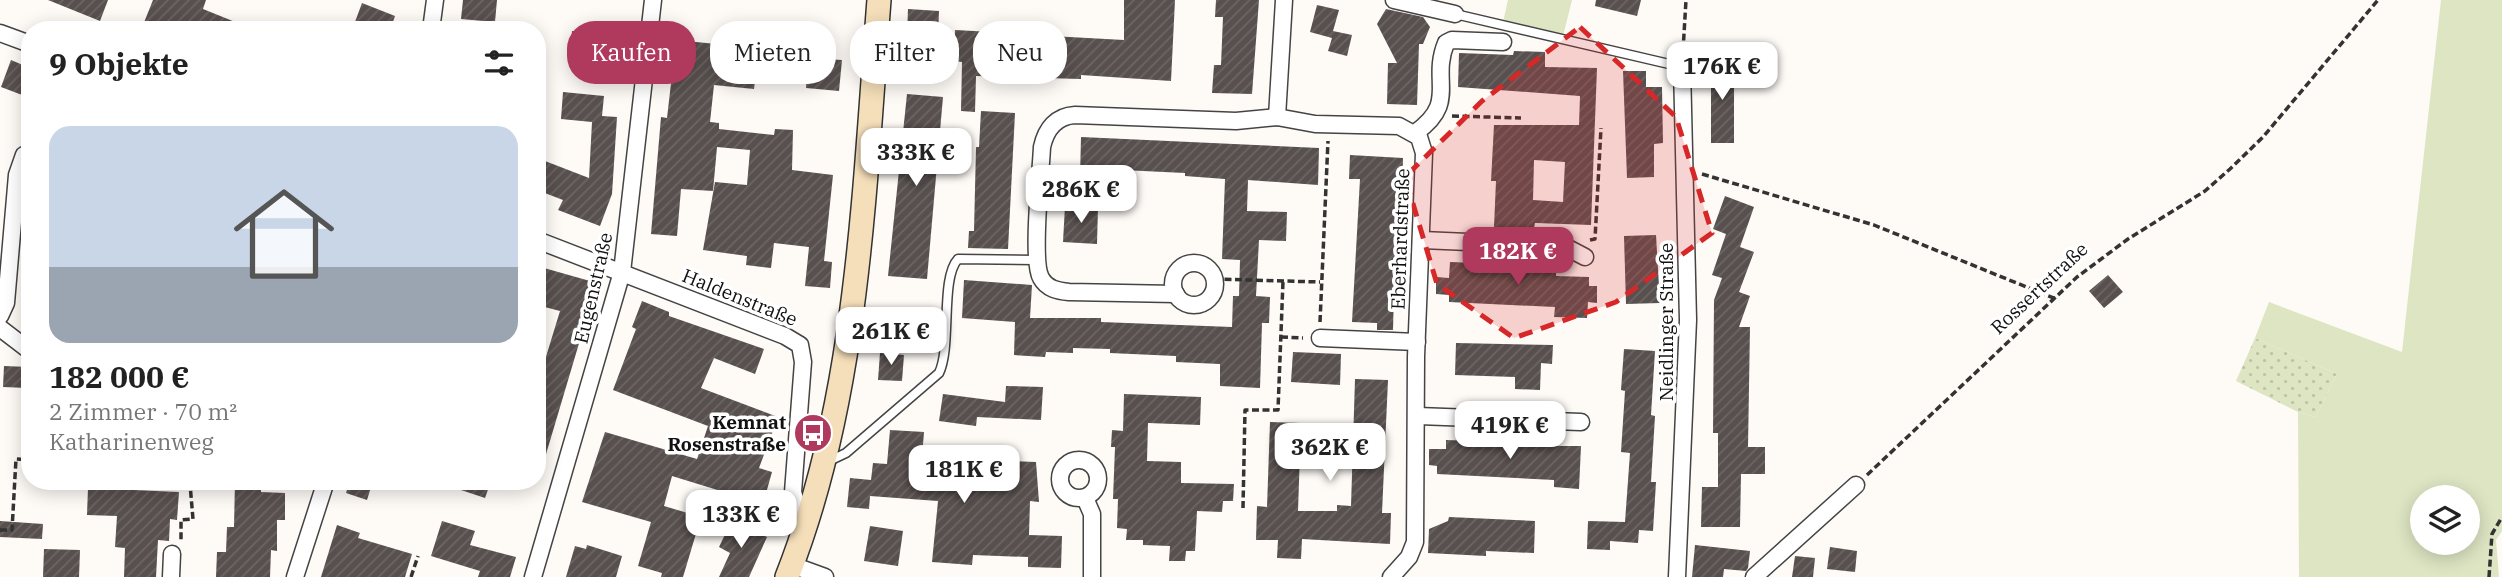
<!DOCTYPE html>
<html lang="de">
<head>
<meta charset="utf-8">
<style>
  :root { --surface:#fff; --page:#f2f2f2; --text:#222; --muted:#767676; --accent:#b03a5e }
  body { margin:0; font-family:"IBM Plex Serif",serif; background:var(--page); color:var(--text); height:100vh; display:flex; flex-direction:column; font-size:26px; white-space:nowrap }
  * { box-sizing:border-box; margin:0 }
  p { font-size:23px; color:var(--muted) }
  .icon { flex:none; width:38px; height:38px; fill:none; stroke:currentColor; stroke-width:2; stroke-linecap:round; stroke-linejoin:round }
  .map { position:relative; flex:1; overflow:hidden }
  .details { position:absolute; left:21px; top:21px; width:525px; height:469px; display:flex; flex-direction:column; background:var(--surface); border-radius:28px; box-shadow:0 4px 18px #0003 }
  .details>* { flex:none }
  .banner { position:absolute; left:567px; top:21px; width:665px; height:63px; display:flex; gap:14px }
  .controls { position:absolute; left:2410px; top:485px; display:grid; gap:14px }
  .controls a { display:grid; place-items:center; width:70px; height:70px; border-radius:50%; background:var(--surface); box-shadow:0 4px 18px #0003; font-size:35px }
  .price { position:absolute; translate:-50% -60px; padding:0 16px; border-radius:14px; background:#fff; color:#222; font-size:23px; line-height:46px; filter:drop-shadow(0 2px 4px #0008) }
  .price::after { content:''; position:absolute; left:50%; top:42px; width:21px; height:16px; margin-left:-10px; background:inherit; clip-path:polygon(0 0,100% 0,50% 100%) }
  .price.on { background:var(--accent); color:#fff }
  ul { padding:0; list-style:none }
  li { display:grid; align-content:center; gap:14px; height:371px; padding:0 28px }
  li span { display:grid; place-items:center; height:217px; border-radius:21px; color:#555 }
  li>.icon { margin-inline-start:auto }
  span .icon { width:126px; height:126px; fill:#fffc; stroke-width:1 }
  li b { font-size:30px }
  h2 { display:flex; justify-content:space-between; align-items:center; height:84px; padding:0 28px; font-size:30px }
  .pill { padding:0 24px; border-radius:28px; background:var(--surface); box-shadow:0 4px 18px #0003; font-size:24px; line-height:63px }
  .pill.on { background:var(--accent); color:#fff }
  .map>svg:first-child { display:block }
  .grass { fill:#dde5c3; fill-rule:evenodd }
  .garden { fill:url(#garden-dots) }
  .building { fill:url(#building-hatch); fill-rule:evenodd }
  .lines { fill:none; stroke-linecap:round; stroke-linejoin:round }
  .lane-casing { stroke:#444; stroke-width:11 }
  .street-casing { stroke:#444; stroke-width:19 }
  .secondary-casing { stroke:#333; stroke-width:26 }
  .path { stroke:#333; stroke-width:3.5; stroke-dasharray:7 3.5; stroke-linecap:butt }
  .lane { stroke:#fff; stroke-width:8 }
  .street { stroke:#fff; stroke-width:16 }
  .secondary { stroke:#f5dfba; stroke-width:23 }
  .marked { fill:#d62828; fill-opacity:0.2; stroke:#d62828; stroke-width:5; stroke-dasharray:14 9; stroke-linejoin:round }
  .labels { text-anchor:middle; stroke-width:7; stroke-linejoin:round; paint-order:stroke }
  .street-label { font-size:19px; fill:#111; stroke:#fff }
  .poi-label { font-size:19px; font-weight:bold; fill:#111; stroke:#fff; text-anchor:end }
</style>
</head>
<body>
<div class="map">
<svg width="2502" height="577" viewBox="0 0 2502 577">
  <defs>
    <pattern id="garden-dots" width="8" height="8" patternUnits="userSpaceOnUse" patternTransform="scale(1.75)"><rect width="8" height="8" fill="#dde5c3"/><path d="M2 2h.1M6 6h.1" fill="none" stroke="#bdc3a6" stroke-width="1.8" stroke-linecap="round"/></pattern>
    <pattern id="building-hatch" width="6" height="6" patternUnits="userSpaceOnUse" patternTransform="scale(1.75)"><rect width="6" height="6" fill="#58504f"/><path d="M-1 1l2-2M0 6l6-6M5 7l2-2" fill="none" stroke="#6b6564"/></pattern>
  </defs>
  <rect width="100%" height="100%" fill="#fefaf6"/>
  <g class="grass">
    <path d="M1508,0H1572L1563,36L1503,22Z"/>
    <path d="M2441,0H2502V531L2496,540L2499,577H2299L2298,412L2316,417L2337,374L2255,338L2269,302L2402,352ZM2422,497H2468V542H2422Z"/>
  </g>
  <path class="garden" d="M2255,338L2337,374L2316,417L2298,412L2236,381Z"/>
  <g class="building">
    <path d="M48,0H108L100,21Z"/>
    <path d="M153,0H206L203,9L255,30H141Z"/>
    <path d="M463,0H497L495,22L461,19Z"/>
    <path d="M1124,0H1175L1171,81L1081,75V79L976,76L975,112L961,111L962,62L954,61L955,30L992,32L991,47L1050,50L1051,36L1124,40Z"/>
    <path d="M1216,0H1259L1252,94L1212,93L1214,65H1221L1223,17H1215Z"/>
    <path d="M1596,0H1641L1637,16L1595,6Z"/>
    <path d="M362,3L395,16L390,30H352Z"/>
    <path d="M1317,5L1339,10L1333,31L1352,35L1347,56L1328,51L1332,38L1310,32Z"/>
    <path d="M908,9L939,11L938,36L907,34Z"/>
    <path d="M1386,9L1423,17L1430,27L1423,44H1419L1417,105L1387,104L1388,63H1397L1377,24Z"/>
    <path d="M572,31L618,35L616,62L570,58Z"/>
    <path d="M676,40L726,45L724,63L757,66L754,89L714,85L710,122L719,123V129L774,135L775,129L793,130L792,170L833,175L824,261L832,262L830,288L805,286L809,247L774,243L771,268L746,265L747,256L703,250L715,182L747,185L750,150L717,147L713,191L681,189L677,236L651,234L661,117L667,118Z"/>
    <path d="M1514,51L1545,52V67L1597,68L1591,225L1535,223L1534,228L1494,227L1496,181H1491L1494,125H1579L1580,96L1458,87L1459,53L1513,55ZM1534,160L1565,162L1563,202L1533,200Z"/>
    <path d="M808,58L842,60L839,91L806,88Z"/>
    <path d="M11,60L30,68V98L1,87Z"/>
    <path d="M1711,60L1734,61V143H1711Z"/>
    <path d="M1623,71H1646V87H1662L1663,143L1654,144V177L1627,178Z"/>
    <path d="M563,92L604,96L602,116L617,117L612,194L600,226L558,210L563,200L537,190L545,161L589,178L592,122L561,119Z"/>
    <path d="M907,94L943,97L927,279L888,276Z"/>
    <path d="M981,111L1015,113L1008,249L968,248L969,231H974L976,147H979Z"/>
    <path d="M1081,137L1319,148L1318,185L1248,180L1247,211L1287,212L1286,241L1259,240L1256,296L1270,297L1269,323H1262L1260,388L1220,386V364L1176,362V356L1110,353V349L1073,348V353L1046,352L1045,357L1014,355L1015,322L962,318L964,280L1032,285L1030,318H1101V322L1232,327L1233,296H1239L1240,260L1222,259L1225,179L1185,176V173L1122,170V178L1080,177Z"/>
    <path d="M1350,155L1403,158L1401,240H1397L1396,273H1399L1398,291H1394L1393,330H1377V323L1352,322L1360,179H1349Z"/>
    <path d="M1725,196L1754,207L1740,247L1754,252L1739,292L1750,296L1739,327H1750L1748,447H1765V474H1741L1740,527H1701L1702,487H1718V433H1713L1714,300L1722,278L1712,275L1726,234L1713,229Z"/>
    <path d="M1065,206L1098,207L1097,244L1063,242Z"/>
    <path d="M1656,235L1660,303L1626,304L1624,236Z"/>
    <path d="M1450,262L1556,266V276L1589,277V286H1597V303L1588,302L1587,318L1554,317L1555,307L1449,302V295L1436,294V277L1449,278Z"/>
    <path d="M537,266L597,283L541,471L537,470V401L543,382L537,380V358L545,360L560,311L537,305Z"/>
    <path d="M2108,275L2123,292L2104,308L2089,291Z"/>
    <path d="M642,301L669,312V316L764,349L755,374L714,358L701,388L778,417L759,468L772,472L763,504L672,476L664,506L701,517L683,577H661L662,573L638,566L651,522L582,502L605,432L697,459L708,426L613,390L636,329L632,327Z"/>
    <path d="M1456,343L1553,345L1552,364L1541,363L1540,390L1515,389V377L1455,375Z"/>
    <path d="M1624,349L1655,351L1651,415L1655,416L1651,482H1656L1653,531L1639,530L1638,543L1610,541V550L1587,549L1588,521L1625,522L1630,453L1621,452L1625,391L1621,390Z"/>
    <path d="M1293,352L1341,354L1340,385L1291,382Z"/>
    <path d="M880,353L904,355L902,381L878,380Z"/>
    <path d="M4,366L29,367L28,388L3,387Z"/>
    <path d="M1355,379L1388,380L1382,513H1391L1390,544L1302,539L1301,559L1277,558L1278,540H1256L1257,506L1267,507L1270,422L1301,423L1298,511H1337V505L1351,506Z"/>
    <path d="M1006,386L1043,387L1041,420L977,417L976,426L939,421L943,394L1005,402Z"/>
    <path d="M1124,394L1201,397L1200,425L1148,423L1147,461L1181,462V483L1234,484L1233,501H1223L1222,512L1197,511L1195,551H1186L1185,561H1169L1170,546L1143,545V540H1126L1127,529L1117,528L1118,499H1113L1115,447H1111L1112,430L1123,431Z"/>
    <path d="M890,430L924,432L921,470L1004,476L1005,461L1036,462L1039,502L1030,501L1029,535L1062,536L1061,568L1028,567V557L973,555L972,565L932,562L938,501L870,496L869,509L847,507L850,478L871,480L873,463L887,464Z"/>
    <path d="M1446,440L1510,442V446H1581L1579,489L1554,487V480L1437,474V466L1429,465V449H1446Z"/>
    <path d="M235,481H261V492L285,493V520H277V551L271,550L270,577H216L217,552H226L227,527H234Z"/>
    <path d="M350,481H373L367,500L346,493Z"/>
    <path d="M443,481H491L485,498L443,484Z"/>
    <path d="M88,488L179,492L177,520L170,519L169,541L158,540L156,577H124L125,548L115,547L117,516L87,515Z"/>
    <path d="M1449,517L1535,521L1534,553L1486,551V556L1428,553L1429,529L1448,521Z"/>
    <path d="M732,520L767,537L749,577H719L730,553L719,547Z"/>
    <path d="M0,521L43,524L42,539L0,537Z"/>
    <path d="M442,521L475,531L470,545L516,557L510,577H478L480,571L431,556Z"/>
    <path d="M337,525L360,533L358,538L412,554L405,577H321Z"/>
    <path d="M870,526L903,531L898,566L864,561Z"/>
    <path d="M587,545L622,556L616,577H566L575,546L586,549Z"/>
    <path d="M1695,545L1750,551L1748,568L1746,571L1724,569L1723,577H1692Z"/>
    <path d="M1830,547L1857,551L1855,572L1827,569Z"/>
    <path d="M44,549L80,550L79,577H43Z"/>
    <path d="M1795,556L1815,558L1813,577H1792Z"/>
  </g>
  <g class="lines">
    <defs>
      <g id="lane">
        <path d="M1455,14L1682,67"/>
        <path d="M827,462L846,453L939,373C952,346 940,278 958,259L1037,260"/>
      </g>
      <g id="street">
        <path d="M1394,0L1455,14"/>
        <path d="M431,30L435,0"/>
        <path d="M0,33L30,44"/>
        <path d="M1277,117L1284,0"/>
        <path d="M1415,133C1459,102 1430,82 1446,43L1452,40L1503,42"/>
        <path d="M537,240L785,336L800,345L803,362L793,492L797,506L808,517"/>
        <path d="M1422,240L1564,246L1585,257"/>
        <circle cx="1194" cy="284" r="21"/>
        <path d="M1176,294L1069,292C1058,291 1047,289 1041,278C1031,261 1041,171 1042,147C1046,129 1056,116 1075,115L1236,121L1277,117L1315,124L1399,126L1419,137L1424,153L1416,357L1415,542L1409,557L1391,577"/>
        <path d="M0,316L6,303L17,175L24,155"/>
        <path d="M0,328L30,351"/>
        <path d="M1320,338L1417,342"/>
        <path d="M1418,416L1581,422"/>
        <circle cx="1079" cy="479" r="19"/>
        <path d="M1085,498L1092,514V577"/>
        <path d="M792,565L825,577"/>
        <path d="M171,577L172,554"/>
        <path d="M295,577L326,481"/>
        <path d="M533,577L622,272L653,0"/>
        <path d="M1677,577L1688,320L1682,67"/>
        <path d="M1754,577L1856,485"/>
      </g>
      <path id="secondary" d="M787,577C858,398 864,191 879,0"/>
    </defs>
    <use href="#lane" class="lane-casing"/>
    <use href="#street" class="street-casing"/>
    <use href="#secondary" class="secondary-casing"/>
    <g class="path">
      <path d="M1683,51L1686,0"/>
      <path d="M1452,116L1521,118"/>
      <path d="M1702,174L1874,225L2056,299"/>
      <path d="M1590,240L1595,239L1601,128"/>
      <path d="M1214,279L1320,282"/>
      <path d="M1320,322L1328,141"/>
      <path d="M1281,337L1303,338"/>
      <path d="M1867,475L2077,277L2128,239L2205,191L2230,169L2263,137L2378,0"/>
      <path d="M113,481L190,484L193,519L181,520V541"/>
      <path d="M1243,508L1245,410H1278L1283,281"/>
      <path d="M0,530H12L16,459L30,460"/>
      <path d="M411,577L418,556"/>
      <path d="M2489,577L2492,534L2502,517"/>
    </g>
    <use href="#lane" class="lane"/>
    <use href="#street" class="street"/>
    <use href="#secondary" class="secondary"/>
  </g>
  <path class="marked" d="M1580,27L1676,117L1712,233L1616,302L1514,338L1437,284L1405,177L1482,101Z"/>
  <defs>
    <symbol id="bus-disc" viewBox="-11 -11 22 22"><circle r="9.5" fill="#b03a5e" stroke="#fff"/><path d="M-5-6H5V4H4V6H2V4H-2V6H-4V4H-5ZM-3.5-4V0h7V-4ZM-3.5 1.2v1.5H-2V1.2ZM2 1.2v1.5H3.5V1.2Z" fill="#fff"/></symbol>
  </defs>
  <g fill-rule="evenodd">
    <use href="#bus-disc" x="791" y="411" width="44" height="44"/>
  </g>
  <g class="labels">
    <g class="street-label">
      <text transform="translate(1400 239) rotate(-88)" y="7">Eberhardstraße</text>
      <text transform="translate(593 288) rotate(-77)" y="7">Eugenstraße</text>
      <text transform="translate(2039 288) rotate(-43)" y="7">Rossertstraße</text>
      <text transform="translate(740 297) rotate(22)" y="7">Haldenstraße</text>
      <text transform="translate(1666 322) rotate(-90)" y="7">Neidlinger Straße</text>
    </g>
    <g class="poi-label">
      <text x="786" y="429">Kemnat<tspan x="786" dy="22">Rosenstraße</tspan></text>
    </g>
  </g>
</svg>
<div class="controls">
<a><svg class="icon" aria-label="layers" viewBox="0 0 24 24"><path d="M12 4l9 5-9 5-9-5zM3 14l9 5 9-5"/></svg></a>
</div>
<b class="price" style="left:1722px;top:102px">176K €</b>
<b class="price" style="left:916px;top:188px">333K €</b>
<b class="price" style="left:1081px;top:225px">286K €</b>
<b class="price on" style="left:1518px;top:287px">182K €</b>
<b class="price" style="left:891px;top:367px">261K €</b>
<b class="price" style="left:1510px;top:461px">419K €</b>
<b class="price" style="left:1330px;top:483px">362K €</b>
<b class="price" style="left:964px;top:505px">181K €</b>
<b class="price" style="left:741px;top:550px">133K €</b>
<div class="banner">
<a class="pill on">Kaufen</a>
<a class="pill">Mieten</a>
<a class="pill">Filter</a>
<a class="pill">Neu</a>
</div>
<section class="details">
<h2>9 Objekte<svg class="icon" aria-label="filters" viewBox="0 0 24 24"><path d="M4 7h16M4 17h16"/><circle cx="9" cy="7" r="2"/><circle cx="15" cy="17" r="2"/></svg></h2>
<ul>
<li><span style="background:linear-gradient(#c9d6e8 65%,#9aa5b1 0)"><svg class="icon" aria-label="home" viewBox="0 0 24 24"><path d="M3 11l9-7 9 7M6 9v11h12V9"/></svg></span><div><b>182 000 €</b><p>2 Zimmer · 70 m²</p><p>Katharinenweg</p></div></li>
</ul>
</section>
</div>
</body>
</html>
